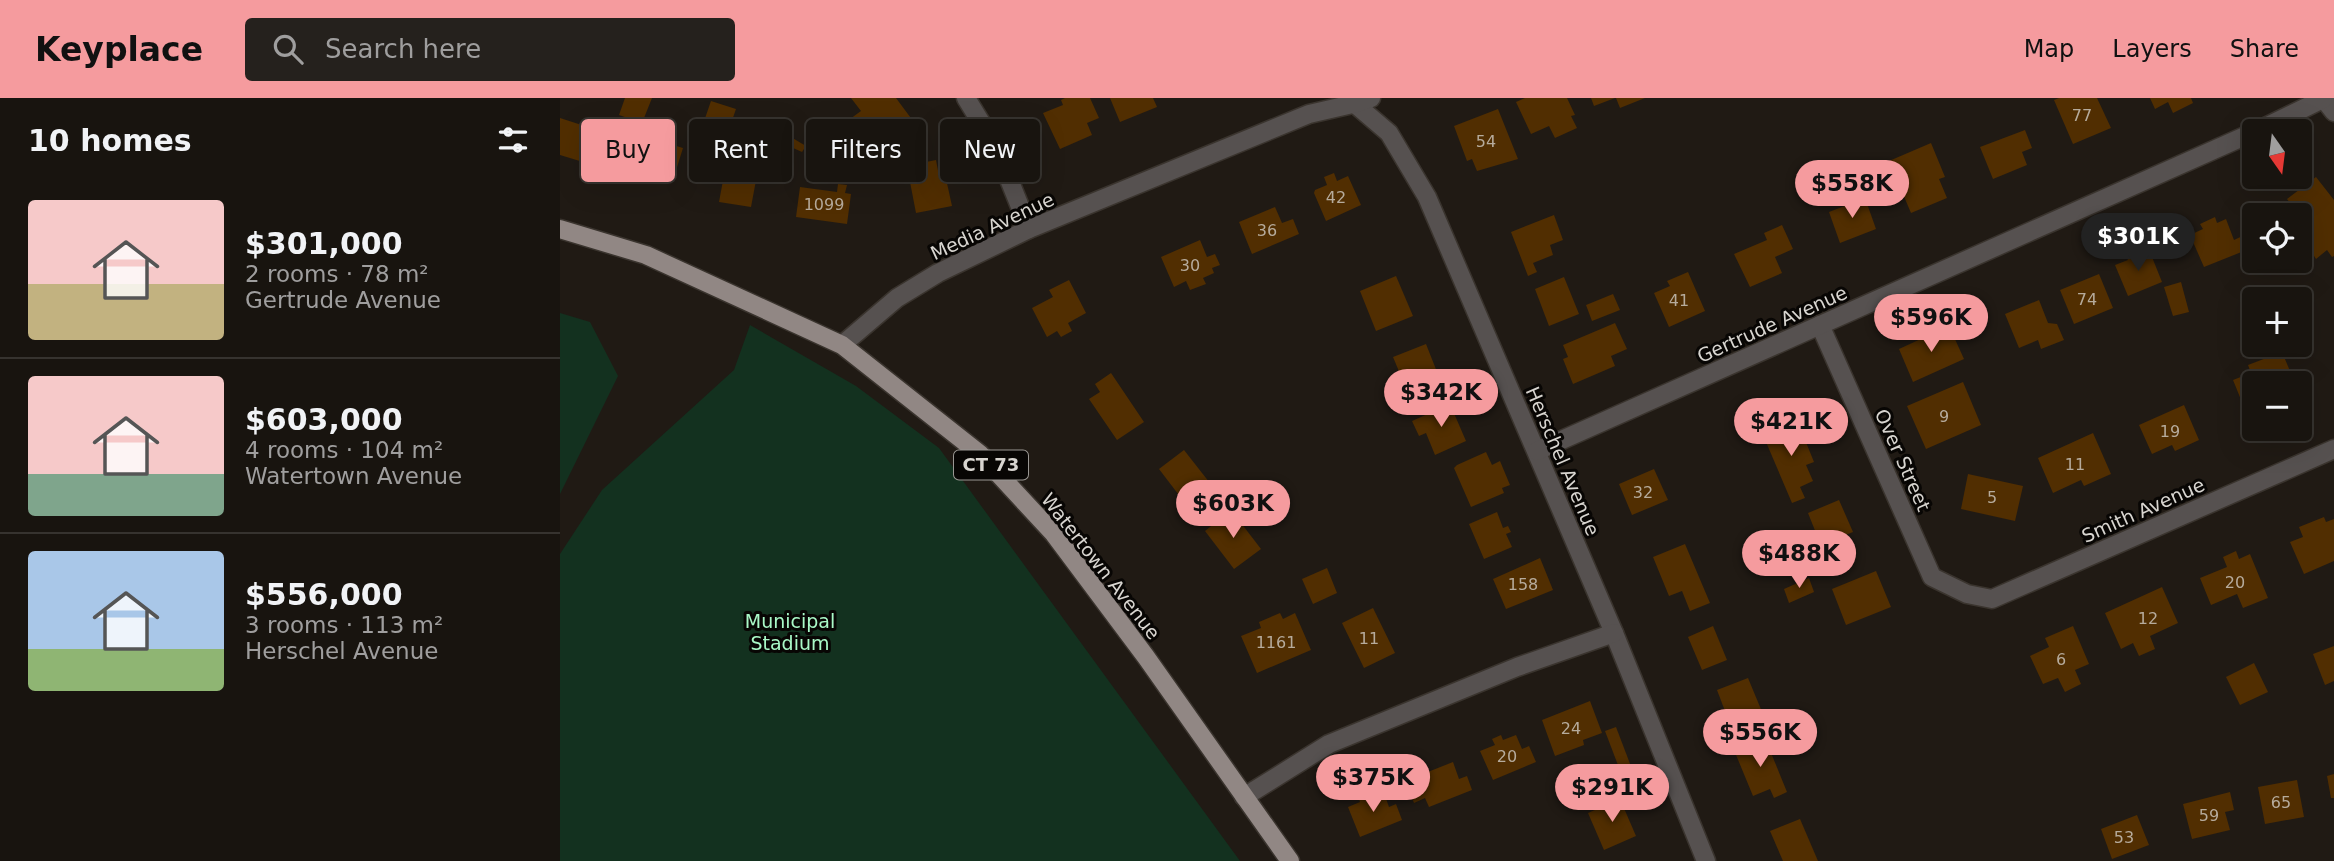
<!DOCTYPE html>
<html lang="en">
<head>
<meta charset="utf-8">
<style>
  :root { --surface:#18140f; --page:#25211d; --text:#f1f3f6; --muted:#9f9e9e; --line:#36332f; --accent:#f59b9e }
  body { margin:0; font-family:"DejaVu Sans",sans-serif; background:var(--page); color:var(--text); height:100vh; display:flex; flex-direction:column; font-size:26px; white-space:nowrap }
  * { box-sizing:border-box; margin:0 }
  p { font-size:23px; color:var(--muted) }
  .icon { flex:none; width:38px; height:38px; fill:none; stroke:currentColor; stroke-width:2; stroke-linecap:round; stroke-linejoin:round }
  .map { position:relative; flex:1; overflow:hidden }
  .sheet { display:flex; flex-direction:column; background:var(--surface); width:560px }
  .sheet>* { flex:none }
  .banner { position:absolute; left:21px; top:21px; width:665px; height:63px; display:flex; gap:14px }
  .needle { width:46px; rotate:166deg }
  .fabs { position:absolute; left:1682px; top:21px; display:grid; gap:14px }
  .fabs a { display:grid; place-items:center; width:70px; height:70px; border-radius:7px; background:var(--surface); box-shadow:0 7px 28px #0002,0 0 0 2px var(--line); font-size:35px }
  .price { position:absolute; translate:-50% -60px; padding:0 16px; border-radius:24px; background:var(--accent); color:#111; font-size:23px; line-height:46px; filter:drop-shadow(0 2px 4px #0008) }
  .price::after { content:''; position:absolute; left:50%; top:42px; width:21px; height:16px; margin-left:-10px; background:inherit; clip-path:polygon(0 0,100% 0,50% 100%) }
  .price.selected { background:#222; color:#fff }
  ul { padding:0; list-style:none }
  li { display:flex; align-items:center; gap:21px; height:175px; padding:0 28px }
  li+li { border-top:2px solid var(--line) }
  li span { display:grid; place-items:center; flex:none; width:196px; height:140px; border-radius:7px; color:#555 }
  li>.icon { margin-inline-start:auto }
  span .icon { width:84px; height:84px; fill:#fffc; stroke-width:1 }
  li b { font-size:30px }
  h2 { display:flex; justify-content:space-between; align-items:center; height:84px; padding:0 28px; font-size:30px }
  .chip { padding:0 24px; border-radius:7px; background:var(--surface); box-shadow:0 7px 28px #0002,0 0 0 2px var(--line); font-size:24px; line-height:63px }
  .chip.selected { background:var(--accent); color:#111 }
  header { display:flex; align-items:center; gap:42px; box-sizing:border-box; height:98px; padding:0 35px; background:var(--accent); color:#111 }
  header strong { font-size:33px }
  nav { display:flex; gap:38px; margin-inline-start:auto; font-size:24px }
  .search { width:490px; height:63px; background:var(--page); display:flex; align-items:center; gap:18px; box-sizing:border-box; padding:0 24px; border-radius:7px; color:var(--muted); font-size:26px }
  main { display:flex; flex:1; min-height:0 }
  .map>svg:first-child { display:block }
  .green { fill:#13311f }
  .building { fill:#512e01 }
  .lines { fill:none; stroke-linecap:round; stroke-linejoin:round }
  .street-casing { stroke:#3a342e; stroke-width:21 }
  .primary-casing { stroke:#3a342e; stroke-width:21 }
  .street { stroke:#565150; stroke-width:18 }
  .primary { stroke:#918784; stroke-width:18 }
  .labels { text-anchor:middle; stroke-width:6; stroke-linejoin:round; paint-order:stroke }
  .number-label { font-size:16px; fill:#b6ab9c }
  .shield { fill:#080604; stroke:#9a9793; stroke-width:2 }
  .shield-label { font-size:18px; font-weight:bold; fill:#d8d5d0 }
  .street-label { font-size:19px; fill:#d8d5d0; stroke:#080604 }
  .park-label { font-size:19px; fill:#a9f9c7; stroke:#080604 }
</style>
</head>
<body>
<header>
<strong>Keyplace</strong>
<div class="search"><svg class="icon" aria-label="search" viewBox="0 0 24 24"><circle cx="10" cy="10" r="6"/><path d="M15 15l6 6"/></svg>Search here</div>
<nav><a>Map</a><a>Layers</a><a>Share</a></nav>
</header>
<main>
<section class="sheet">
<h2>10 homes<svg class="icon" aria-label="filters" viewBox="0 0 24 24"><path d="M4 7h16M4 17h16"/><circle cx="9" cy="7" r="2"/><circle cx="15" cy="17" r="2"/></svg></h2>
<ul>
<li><span style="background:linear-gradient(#f6c9c9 60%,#c2b280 0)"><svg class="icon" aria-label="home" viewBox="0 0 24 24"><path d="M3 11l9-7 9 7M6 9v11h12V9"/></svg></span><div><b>$301,000</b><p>2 rooms · 78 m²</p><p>Gertrude Avenue</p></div></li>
<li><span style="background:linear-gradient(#f6c9c9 70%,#7fa58c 0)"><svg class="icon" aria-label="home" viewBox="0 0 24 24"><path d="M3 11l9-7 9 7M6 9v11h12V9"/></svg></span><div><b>$603,000</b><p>4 rooms · 104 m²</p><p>Watertown Avenue</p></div></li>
<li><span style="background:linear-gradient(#a9c7e8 70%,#8fb573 0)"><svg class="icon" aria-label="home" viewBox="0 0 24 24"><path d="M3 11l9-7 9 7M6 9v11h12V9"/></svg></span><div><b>$556,000</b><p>3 rooms · 113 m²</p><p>Herschel Avenue</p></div></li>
</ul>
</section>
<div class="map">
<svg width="1774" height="763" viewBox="0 0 1774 763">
  <rect width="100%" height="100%" fill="#201a14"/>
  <g class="green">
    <path d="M0,215L30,224L58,278L0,396Z"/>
    <path d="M190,227L296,288L379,350L680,763H0V456L42,392L174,272Z"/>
  </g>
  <g class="building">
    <path d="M65,0H92L82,25L59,17Z"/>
    <path d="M291,0H336L359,31L332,52L316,30L302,40L290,25V21L301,13Z"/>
    <path d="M505,0H530L539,20L527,25L532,37L500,51L483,15L503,7L501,2Z"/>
    <path d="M550,0H593L597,9L560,24Z"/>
    <path d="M965,0H1007L1015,17L1011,18L1017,30L995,40L989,28L971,36L956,4Z"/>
    <path d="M1031,0H1055L1034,8Z"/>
    <path d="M1056,0H1085L1060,10Z"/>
    <path d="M1499,0H1537L1551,30L1513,46L1494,2Z"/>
    <path d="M1590,0H1631L1633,5L1613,15L1608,4L1595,11Z"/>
    <path d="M151,3L176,11L166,40L141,32Z"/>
    <path d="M938,11L958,61L917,73L912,61L907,63L894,28Z"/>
    <path d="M0,20L34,31L23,64L0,57Z"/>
    <path d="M181,23L191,26L188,37L178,34Z"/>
    <path d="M91,31L115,38L113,47L123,50L113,82L78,71Z"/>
    <path d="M1465,32L1472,50L1462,54L1467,67L1433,81L1420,49Z"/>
    <path d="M224,38H229L246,48L242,54L222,45Z"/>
    <path d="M1371,45L1385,79L1379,81L1387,100L1351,115L1329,63Z"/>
    <path d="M376,62L379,78L385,76L392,108L356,115L350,84L365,81L361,65Z"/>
    <path d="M166,66L186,69L185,75L197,77L191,109L159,104Z"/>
    <path d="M774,75L777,83L788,78L801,107L766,123L754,95L755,92L767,87L764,79Z"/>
    <path d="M1756,79L1774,102V158L1772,159L1767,152L1756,161L1744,142L1753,134L1727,101Z"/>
    <path d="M278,86L287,87L285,95L291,96L287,126L236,119L240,89L277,94Z"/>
    <path d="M1305,100L1316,131L1280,145L1269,114Z"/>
    <path d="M715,109L722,125L733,121L739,136L692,156L679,124Z"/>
    <path d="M994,117L1003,142L990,147L993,157L973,165L977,174L968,178L951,134Z"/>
    <path d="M1655,119L1657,125L1666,121L1674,142L1691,134L1694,149L1644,169L1630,137L1643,131L1640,126Z"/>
    <path d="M1222,127L1233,151L1215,159L1222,175L1190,189L1174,156L1207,142L1204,135Z"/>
    <path d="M640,142L647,159L655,156L660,167L652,170L654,175L643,180L646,186L630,192L626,183L614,189L601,159Z"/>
    <path d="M1590,154L1602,184L1568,198L1555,167L1568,162L1566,158L1572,155L1574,161Z"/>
    <path d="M1128,174L1145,213L1109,229L1094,195L1110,188L1107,183Z"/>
    <path d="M1539,176L1553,210L1514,226L1500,192Z"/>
    <path d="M836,178L853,218L816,233L800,193Z"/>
    <path d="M1004,179L1019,216L989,228L975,191Z"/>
    <path d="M509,182L526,215L508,225L512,233L501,239L497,233L487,239L472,210L493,199L489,192Z"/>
    <path d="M1621,184L1629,214L1613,218L1604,189Z"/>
    <path d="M1053,196L1060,212L1032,223L1026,207Z"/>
    <path d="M1479,202L1488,225L1497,226L1504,242L1481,251L1478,242L1459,250L1445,216Z"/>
    <path d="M1055,225L1067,251L1051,258L1055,268L1013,286L1003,261L1008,259L1003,247Z"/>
    <path d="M1389,228L1404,261L1353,284L1339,251Z"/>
    <path d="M866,246L881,284L841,300L835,286L843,283L833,259Z"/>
    <path d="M1722,254L1735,285H1694V316L1688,319L1673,282L1691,275L1688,267Z"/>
    <path d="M551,275L584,324L557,342L529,301L540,294L535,286Z"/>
    <path d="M1403,284L1421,327L1366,351L1347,308Z"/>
    <path d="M890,306L906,343L875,357L866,335L859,338L852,323Z"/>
    <path d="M1624,307L1639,342L1615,353L1612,347L1592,356L1579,327Z"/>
    <path d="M1237,322L1254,364L1246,367L1253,383L1240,389L1245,400L1232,405L1203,337Z"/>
    <path d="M1533,335L1551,376L1524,388L1521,382L1493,395L1478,360Z"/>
    <path d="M624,352L653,389L628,409L599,371Z"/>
    <path d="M926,354L932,367L940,363L950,387L942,390L944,395L911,409L894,370L897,367Z"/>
    <path d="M1094,371L1108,402L1072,417L1059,386Z"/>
    <path d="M1408,376L1463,388L1455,423L1401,411Z"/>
    <path d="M1279,402L1293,434L1283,438L1286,446L1274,451L1272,445L1262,450L1248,415Z"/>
    <path d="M671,412L701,451L674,471L645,433Z"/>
    <path d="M937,414L943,430L948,428L951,434L946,436L952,449L924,461L909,426Z"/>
    <path d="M1764,419L1766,424L1774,421V463L1744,476L1730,444L1743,439L1739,429Z"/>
    <path d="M1125,446L1150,505L1130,513L1122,493L1109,498L1093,459Z"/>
    <path d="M1676,453L1679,461L1690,456L1708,500L1683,510L1677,496L1651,507L1640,480L1667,469L1663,459Z"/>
    <path d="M980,460L993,492L946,511L933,481Z"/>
    <path d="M767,470L777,495L753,506L742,481Z"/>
    <path d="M1316,473L1331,509L1286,527L1272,491Z"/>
    <path d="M1249,480L1254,494L1229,505L1224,491Z"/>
    <path d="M1602,489L1618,525L1590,538L1595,551L1579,558L1573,545L1561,551L1545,515Z"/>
    <path d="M813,510L835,555L804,570L782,525Z"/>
    <path d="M720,515L723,521L735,515L751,552L697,575L681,538L701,530L699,524Z"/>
    <path d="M1153,528L1167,562L1142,572L1128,539Z"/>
    <path d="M1513,528L1529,566L1515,572L1521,586L1505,594L1498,580L1483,586L1470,558L1489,549L1485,540Z"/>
    <path d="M1774,548V583L1765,587L1753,556Z"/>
    <path d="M1694,565L1708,594L1680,607L1666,579Z"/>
    <path d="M1188,580L1205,621L1173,634L1157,592Z"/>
    <path d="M1030,603L1042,635L1023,642L1024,647L995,658L982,622Z"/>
    <path d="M1056,629L1072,671L1061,675L1045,633Z"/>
    <path d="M941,637L943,642L956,637L962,651L969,648L976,664L933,682L920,653L935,647L932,641Z"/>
    <path d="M1205,640L1227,694L1214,700L1210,691L1193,698L1174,652Z"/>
    <path d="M893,664L899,681L907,678L912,692L869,709L865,700L854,705L845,683Z"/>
    <path d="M1774,676V700H1771L1767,678Z"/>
    <path d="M1737,682L1744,719L1705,726L1698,689Z"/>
    <path d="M1670,694L1674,712L1665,714L1670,732L1632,741L1623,706Z"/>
    <path d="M808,695L810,700L824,695L829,709L836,706L842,722L800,739L788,709L800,704L798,699Z"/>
    <path d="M1060,701L1076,738L1044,752L1028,715Z"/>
    <path d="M1577,717L1589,747L1552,761L1541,731Z"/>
    <path d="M1240,721L1258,763H1223L1210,733Z"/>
  </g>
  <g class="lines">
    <defs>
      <g id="street">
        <path d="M406,0L436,49L469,131"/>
        <path d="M788,0L829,35L867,99L1054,535L1146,763"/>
        <path d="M1763,0L1774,14"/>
        <path d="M1697,33L1763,1"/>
        <path d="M1260,227L1372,479L1407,496L1432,501L1774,351"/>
        <path d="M282,247L337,200L378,175L469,131L749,16L797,5L811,0"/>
        <path d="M977,353L1694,34"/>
        <path d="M684,699L769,646L957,569L1054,535"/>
      </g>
      <path id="primary" d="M0,131L86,157L282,247L420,356L494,436L586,559L730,763"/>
    </defs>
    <use href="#street" class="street-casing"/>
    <use href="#primary" class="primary-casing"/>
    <use href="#street" class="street"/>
    <use href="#primary" class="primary"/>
  </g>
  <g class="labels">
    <g class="number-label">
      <text x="1522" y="23">77</text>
      <text x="926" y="49">54</text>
      <text x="776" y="105">42</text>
      <text x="264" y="112">1099</text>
      <text x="707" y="138">36</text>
      <text x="630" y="173">30</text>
      <text x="1527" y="207">74</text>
      <text x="1119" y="208">41</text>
      <text x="1384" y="324">9</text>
      <text x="1610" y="339">19</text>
      <text x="1515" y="372">11</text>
      <text x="1083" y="400">32</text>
      <text x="1432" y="405">5</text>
      <text x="1675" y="490">20</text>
      <text x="963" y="492">158</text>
      <text x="1588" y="526">12</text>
      <text x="809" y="546">11</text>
      <text x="716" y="550">1161</text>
      <text x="1501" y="567">6</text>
      <text x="1011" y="636">24</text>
      <text x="947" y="664">20</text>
      <text x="1721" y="710">65</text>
      <text x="1649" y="723">59</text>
      <text x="1564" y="745">53</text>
    </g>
    <rect class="shield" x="394" y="352.5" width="74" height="29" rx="5"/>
    <g class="shield-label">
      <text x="431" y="373">CT 73</text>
    </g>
    <g class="street-label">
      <text transform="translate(432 128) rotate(-25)" y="7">Media Avenue</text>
      <text transform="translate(1212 226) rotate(-24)" y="7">Gertrude Avenue</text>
      <text transform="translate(1343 362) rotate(66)" y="7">Over Street</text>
      <text transform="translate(1003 363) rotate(67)" y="7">Herschel Avenue</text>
      <text transform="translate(1583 412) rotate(-24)" y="7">Smith Avenue</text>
      <text transform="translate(541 468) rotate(52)" y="7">Watertown Avenue</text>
    </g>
    <g class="park-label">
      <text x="230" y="530">Municipal<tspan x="230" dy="22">Stadium</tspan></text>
    </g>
  </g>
</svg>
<div class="fabs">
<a><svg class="needle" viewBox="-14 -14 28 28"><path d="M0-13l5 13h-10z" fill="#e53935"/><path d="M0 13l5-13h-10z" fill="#9f9e9e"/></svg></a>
<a><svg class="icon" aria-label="locate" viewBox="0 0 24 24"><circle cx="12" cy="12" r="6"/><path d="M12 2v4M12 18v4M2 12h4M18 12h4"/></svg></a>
<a>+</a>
<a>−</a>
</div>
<b class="price" style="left:1292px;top:122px">$558K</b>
<b class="price selected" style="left:1578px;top:175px">$301K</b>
<b class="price" style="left:1371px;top:256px">$596K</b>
<b class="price" style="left:881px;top:331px">$342K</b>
<b class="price" style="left:1231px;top:360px">$421K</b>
<b class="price" style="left:673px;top:442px">$603K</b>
<b class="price" style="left:1239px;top:492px">$488K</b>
<b class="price" style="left:1200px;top:671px">$556K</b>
<b class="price" style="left:813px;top:716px">$375K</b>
<b class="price" style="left:1052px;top:726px">$291K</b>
<div class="banner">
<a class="chip selected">Buy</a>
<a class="chip">Rent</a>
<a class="chip">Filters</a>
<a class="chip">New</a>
</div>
</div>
</main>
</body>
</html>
